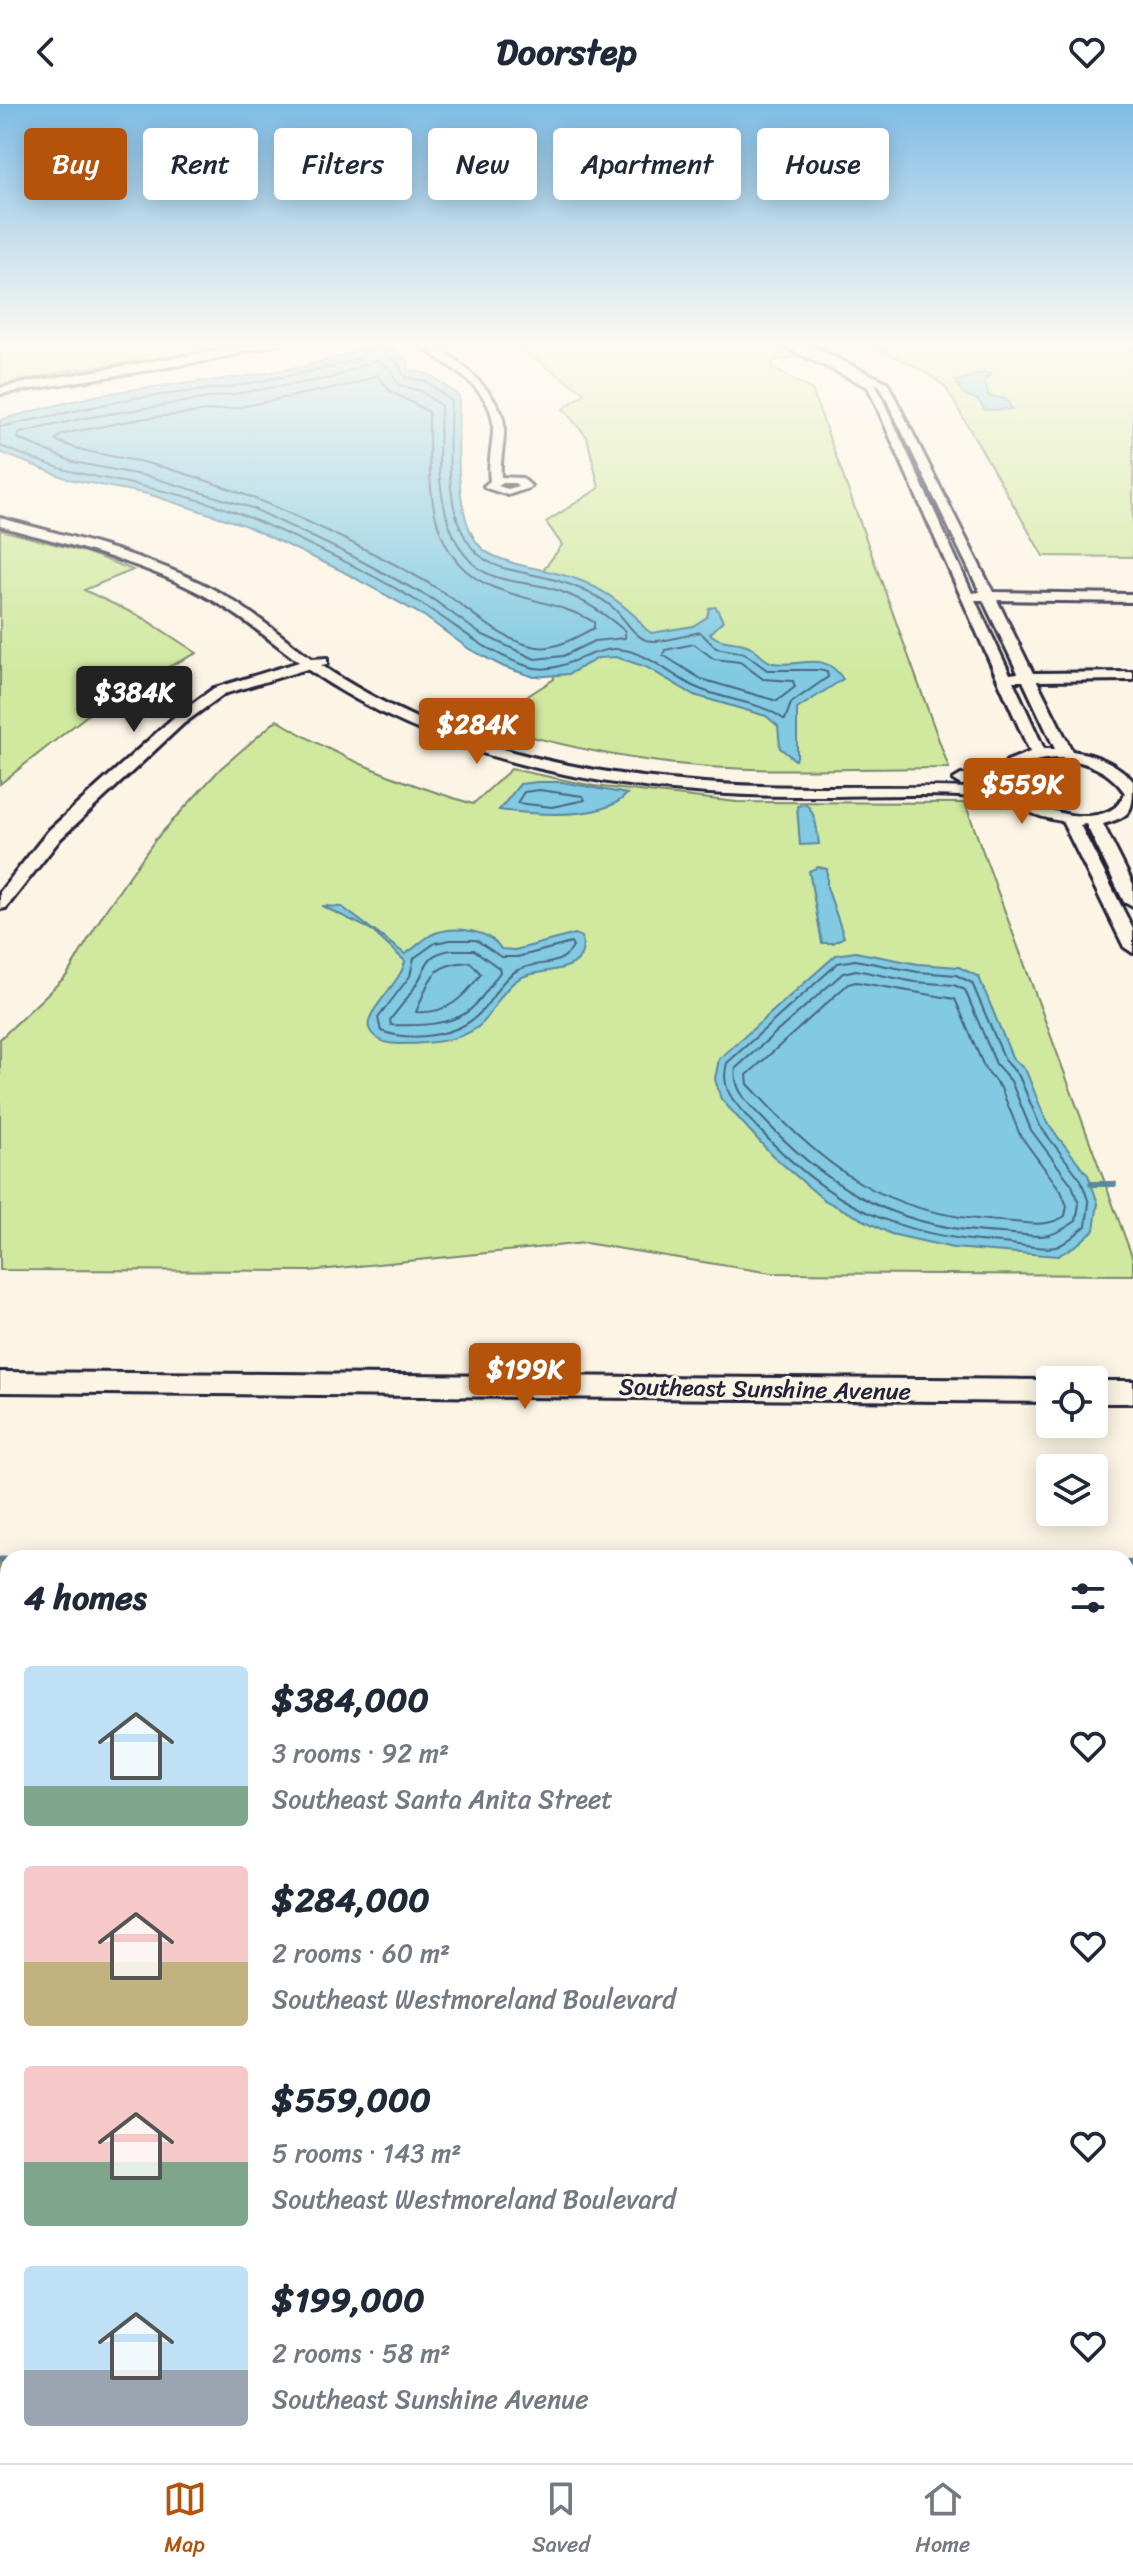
<!DOCTYPE html>
<html lang="en">
<head>
<meta charset="utf-8">
<style>
  :root { --surface:#fff; --page:#f6f6f7; --text:#1f2937; --muted:#747a83; --line:#e0e1e3; --accent:#b45309 }
  body { margin:0; font-family:Sriracha,sans-serif; background:var(--page); color:var(--text); height:100vh; display:flex; flex-direction:column; font-size:30px; white-space:nowrap }
  * { box-sizing:border-box; margin:0 }
  p { font-size:26px; color:var(--muted) }
  .icon { flex:none; width:44px; height:44px; fill:none; stroke:currentColor; stroke-width:2; stroke-linecap:round; stroke-linejoin:round }
  .map { position:relative; flex:1; overflow:hidden }
  .panel { position:absolute; left:0px; top:1446px; width:1134px; height:914px; display:flex; flex-direction:column; background:var(--surface); border-radius:24px 24px 0 0; box-shadow:0 4px 20px #0003 }
  .panel>* { flex:none }
  .top-card { position:absolute; left:24px; top:24px; width:1086px; height:72px; display:flex; gap:16px }
  .buttons { position:absolute; left:1036px; top:1262px; display:grid; gap:16px }
  .buttons a { display:grid; place-items:center; width:72px; height:72px; border-radius:8px; background:var(--surface); box-shadow:0 4px 20px #0003; font-size:40px }
  .price { position:absolute; translate:-50% -68px; padding:0 18px; border-radius:8px; background:var(--accent); color:#fff; font-size:26px; line-height:52px; filter:drop-shadow(0 2px 4px #0008) }
  .price::after { content:''; position:absolute; left:50%; top:48px; width:24px; height:18px; margin-left:-12px; background:inherit; clip-path:polygon(0 0,100% 0,50% 100%) }
  .price.on { background:#222; color:#fff }
  ul { padding:0; list-style:none }
  li { display:flex; align-items:center; gap:24px; height:200px; padding:0 24px }
  li span { display:grid; place-items:center; flex:none; width:224px; height:160px; border-radius:8px; color:#555 }
  li>.icon { margin-inline-start:auto }
  span .icon { width:96px; height:96px; fill:#fffc; stroke-width:1 }
  li b { font-size:34px }
  h2 { display:flex; justify-content:space-between; align-items:center; height:96px; padding:0 24px; font-size:34px }
  .tag { padding:0 28px; border-radius:8px; background:var(--surface); box-shadow:0 4px 20px #0003; font-size:28px; line-height:72px }
  .tag.on { background:var(--accent); color:#fff }
  header { display:flex; justify-content:space-between; align-items:center; height:104px; padding:0 24px; background:var(--surface); font-size:36px; font-weight:700 }
  .tab-bar { display:flex; justify-content:space-around; align-items:center; height:112px; border-top:2px solid var(--line); background:var(--surface); font-size:22px; color:var(--muted) }
  .tab-bar a { display:grid; justify-items:center; gap:4px }
  .tab-bar .on { color:var(--accent) }
  .map>svg:first-child { display:block }
  .green { fill:#d0e99f; stroke:#79866d; stroke-width:2 }
  .water { fill:#81cae2; stroke:#5b879f; stroke-width:2 }
  .lines { fill:none; stroke-linecap:round; stroke-linejoin:round }
  .shore { stroke:#48657e; stroke-width:2 }
  .stream-far1 { stroke:#5b879f; stroke-width:6 }
  .stream { stroke:#5b879f; stroke-width:7 }
  .minor-casing { stroke:#22223b; stroke-width:6 }
  .minor { fill:#fcf5e5; fill-rule:evenodd }
  .labels { text-anchor:middle; stroke-width:6; stroke-linejoin:round; paint-order:stroke }
  .street-label { font-size:24px; fill:#22223b; stroke:#fcf5e5 }
</style>
</head>
<body>
<header><svg class="icon" aria-label="back" viewBox="0 0 24 24"><path d="M15 5l-7 7 7 7"/></svg>Doorstep<svg class="icon" aria-label="heart" viewBox="0 0 24 24"><path d="M12 20l-8-8c-3-5 5-10 8-4 3-6 11-1 8 4z"/></svg></header>
<div class="map">
<svg width="1133" height="2359" viewBox="0 0 1133 2359">
  <rect width="100%" height="100%" fill="#fcf5e5"/>
  <filter id="ink" filterUnits="userSpaceOnUse"><feTurbulence type="fractalNoise" baseFrequency=".0125" numOctaves="2"/><feDisplacementMap in="SourceGraphic" scale="16" xChannelSelector="R" yChannelSelector="G"/><feConvolveMatrix kernelMatrix="1 2 1 2 8 2 1 2 1" color-interpolation-filters="sRGB"/></filter>
  <g filter="url(#ink)">
    <g class="green">
      <path d="M0,238H256L211,248L67,267L0,281Z"/>
      <path d="M510,238H802L781,243L798,252L775,256L771,263L812,286L949,664C848,664 744,671 645,656C590,648 537,635 484,620L554,575L544,465L562,441L546,418L599,384L587,333L563,305L585,289Z"/>
      <path d="M807,238H1133V453L1043,452L946,284C933,270 882,243 862,241C838,238 837,250 807,238Z"/>
      <path d="M0,426L85,448L133,466L84,486L143,514L197,549L118,587L0,680Z"/>
      <path d="M277,616C339,655 404,679 473,700L511,665L594,682L737,698L965,699L1133,1155V1171L771,1169L585,1139L309,1167L0,1166V935L67,871L105,807L155,736L221,664Z"/>
      <path d="M0,1458H8V1821L0,1823Z"/>
      <path d="M1126,1466H1133V2359H588L589,2352H1126Z"/>
    </g>
    <g class="water">
      <path d="M370,239C387,240 396,247 409,257L408,266L429,270L459,292C459,329 450,430 490,450C519,465 554,465 584,478C603,486 620,498 635,512C641,518 643,526 652,529L693,522L707,513L709,504L716,503L723,517L710,530C723,540 733,536 747,541C757,545 763,557 773,559C801,564 823,545 843,575L797,605V653L795,656L780,644L778,622L766,612L694,591L646,563L616,553L598,554L569,570L534,573L504,563L469,545L424,512L342,467L244,421L148,390L68,375L0,348V316C45,304 91,291 137,285C207,276 281,272 348,250C356,248 362,242 370,239Z"/>
      <path d="M985,269L991,270L984,276L989,292L1006,295L1012,305L985,306L978,296L964,290L955,277Z"/>
      <path d="M538,678H562L627,690C604,717 531,710 499,706L520,680Z"/>
      <path d="M806,700C816,710 817,726 819,740L800,741L797,702Z"/>
      <path d="M818,763L827,765V783L844,833L833,839H822L809,767Z"/>
      <path d="M322,802L342,803L405,850C414,845 422,836 431,831C452,821 489,825 501,845L515,846L575,830L582,833C590,874 541,862 520,874C507,881 497,899 489,911C472,938 428,940 400,940C389,940 374,937 369,924C364,908 402,878 405,857L370,825Z"/>
      <path d="M855,848L918,860L959,863L979,873L1012,953L1026,967L1047,1019L1088,1071L1098,1099L1094,1126L1078,1140L1058,1152L953,1144L891,1130L824,1096L772,1051L721,995L715,975L719,955L836,851Z"/>
      <path d="M630,2352H911L900,2359H628Z"/>
    </g>
    <g class="lines">
      <g class="shore">
        <path d="M376,256L389,264L399,281L421,287L441,302C441,327 437,352 440,376C444,413 456,460 496,473C514,479 532,479 550,484C579,492 603,508 625,527V534L594,537L563,552L535,555L479,529L434,496L350,451L252,404L151,373L73,358L17,334L20,329L85,314L332,274Z"/>
        <path d="M377,271L390,287L429,308C430,373 422,456 495,484C529,497 562,500 594,518V524C577,532 557,546 537,543C499,537 469,504 438,485C411,468 381,453 352,439C288,407 224,379 155,361C121,352 87,351 55,336L63,330L139,315L235,304L358,279Z"/>
        <path d="M0,323L135,294L230,283L313,267L354,257L376,241L399,260L404,273L426,277L451,297C450,350 438,445 503,464C531,471 559,474 585,487C594,491 604,496 611,502C623,511 632,531 646,536C660,540 685,531 700,528L716,544L744,549L767,566H819L827,568L828,573L791,599L785,616C758,596 725,597 695,583C670,571 643,544 613,545C583,547 558,573 527,562C485,548 464,527 428,504C378,472 305,437 250,414C194,390 133,381 74,368C49,362 24,351 0,342"/>
        <path d="M694,540L714,555L740,558L763,575L793,577L795,583L777,597L701,575L663,551L665,546Z"/>
        <path d="M539,686L583,692L585,696L552,703L517,699L524,688Z"/>
        <path d="M450,836H476L501,853H517L571,839L573,843C560,865 537,856 518,866C500,875 494,895 481,908C458,933 411,938 381,927L378,914L410,872L414,854L435,839Z"/>
        <path d="M451,846H474L499,864L500,868C491,880 483,894 472,904C453,922 416,922 391,921L390,916C399,904 410,892 417,879C429,860 424,851 451,846Z"/>
        <path d="M855,856L918,868L956,871L972,879L1005,956L1019,972L1040,1022L1081,1076L1089,1099L1086,1122C1078,1128 1066,1140 1056,1143C1044,1146 1014,1140 1001,1139C894,1132 828,1101 755,1021C737,1001 719,987 727,959L838,859Z"/>
        <path d="M470,858L481,870C463,894 448,910 416,908C431,874 430,860 470,858Z"/>
        <path d="M856,866L915,878L954,881L965,886L996,960L1011,977L1031,1026L1072,1081L1079,1100L1076,1117C1045,1139 1038,1131 1001,1129C903,1125 835,1090 768,1020C753,1004 732,988 736,964L843,869Z"/>
        <path d="M856,878L955,895L985,965L1001,984L1020,1031L1061,1087L1067,1102L1065,1112C1045,1125 1023,1118 1000,1117C881,1110 826,1065 748,980L747,971L848,880Z"/>
      </g>
      <path class="stream-far1" d="M1091,1080H1114"/>
      <g class="stream">
        <path d="M0,1456H8"/>
        <path d="M1126,1459H1133"/>
      </g>
      <defs>
        <g id="minor">
          <path d="M268,238H285L211,256L0,290V284L35,277Z"/>
          <path d="M416,238C443,238 498,288 503,315C507,334 499,354 501,373L522,374L531,382L529,384L508,391L486,384L484,382L490,377C487,358 494,339 493,320C491,281 441,259 416,238ZM503,379H515L518,382L508,385L498,382Z"/>
          <path d="M793,240L812,243L887,278L993,488L1133,490V498L997,496L1033,569L1133,568V576L1037,577L1072,647C1094,650 1118,659 1133,677C1133,706 1133,712 1103,720L1133,780V803L1124,798L1086,720L1080,721L1133,825V849L1124,843L1062,717C1048,715 1034,711 1022,704C1016,701 1013,697 1006,696C936,687 864,693 793,692C624,691 450,663 307,565L224,590L183,620L61,734L6,804L0,805V788L49,726L173,614L214,584L299,558C271,537 244,514 214,497C149,459 72,442 0,422V414C75,434 154,452 222,490C254,509 283,533 312,555L327,554V560L321,561C451,650 608,677 762,682C841,685 921,680 1000,686L997,678L961,681L953,676L961,671L998,669L1007,657L1030,648L868,283L790,245ZM875,279L880,282L980,488L972,489ZM975,496H983L1018,569L1010,570ZM1013,577H1023L1055,645H1044ZM1061,654C1087,658 1109,666 1125,689C1122,694 1119,701 1114,704C1086,724 1024,704 1011,674C1024,656 1040,655 1061,654Z"/>
          <path d="M0,1268L1050,1276V1298L0,1288Z"/>
          <rect x="1094" y="1277" width="39" height="22"/>
          <path d="M8,2028V2066L0,2069V2031Z"/>
          <path d="M161,2352H203L205,2359H163Z"/>
          <path d="M322,2352H366L363,2359H319Z"/>
        </g>
      </defs>
      <use href="#minor" class="minor-casing"/>
      <use href="#minor" class="minor"/>
    </g>
  </g>
  <linearGradient id="sky" x2="0" y2="1"><stop stop-color="#7fbde6"/><stop offset="0.42" stop-color="#fefaf3"/><stop offset="1" stop-color="#fefaf3" stop-opacity="0"/></linearGradient>
  <rect width="1133" height="569" fill="url(#sky)"/>
  <g class="labels">
    <g class="street-label">
      <text transform="translate(765 1285) rotate(1)" y="8">Southeast Sunshine Avenue</text>
    </g>
  </g>
</svg>
<div class="buttons">
<a><svg class="icon" aria-label="locate" viewBox="0 0 24 24"><circle cx="12" cy="12" r="6"/><path d="M12 2v4M12 18v4M2 12h4M18 12h4"/></svg></a>
<a><svg class="icon" aria-label="layers" viewBox="0 0 24 24"><path d="M12 4l9 5-9 5-9-5zM3 14l9 5 9-5"/></svg></a>
</div>
<b class="price on" style="left:134px;top:630px">$384K</b>
<b class="price" style="left:477px;top:662px">$284K</b>
<b class="price" style="left:1022px;top:722px">$559K</b>
<b class="price" style="left:525px;top:1307px">$199K</b>
<div class="top-card">
<a class="tag on">Buy</a>
<a class="tag">Rent</a>
<a class="tag">Filters</a>
<a class="tag">New</a>
<a class="tag">Apartment</a>
<a class="tag">House</a>
</div>
<section class="panel">
<h2>4 homes<svg class="icon" aria-label="filters" viewBox="0 0 24 24"><path d="M4 7h16M4 17h16"/><circle cx="9" cy="7" r="2"/><circle cx="15" cy="17" r="2"/></svg></h2>
<ul>
<li><span style="background:linear-gradient(#bfe0f5 75%,#7fa58c 0)"><svg class="icon" aria-label="home" viewBox="0 0 24 24"><path d="M3 11l9-7 9 7M6 9v11h12V9"/></svg></span><div><b>$384,000</b><p>3 rooms · 92 m²</p><p>Southeast Santa Anita Street</p></div><svg class="icon" aria-label="heart" viewBox="0 0 24 24"><path d="M12 20l-8-8c-3-5 5-10 8-4 3-6 11-1 8 4z"/></svg></li>
<li><span style="background:linear-gradient(#f6c9c9 60%,#c2b280 0)"><svg class="icon" aria-label="home" viewBox="0 0 24 24"><path d="M3 11l9-7 9 7M6 9v11h12V9"/></svg></span><div><b>$284,000</b><p>2 rooms · 60 m²</p><p>Southeast Westmoreland Boulevard</p></div><svg class="icon" aria-label="heart" viewBox="0 0 24 24"><path d="M12 20l-8-8c-3-5 5-10 8-4 3-6 11-1 8 4z"/></svg></li>
<li><span style="background:linear-gradient(#f6c9c9 60%,#7fa58c 0)"><svg class="icon" aria-label="home" viewBox="0 0 24 24"><path d="M3 11l9-7 9 7M6 9v11h12V9"/></svg></span><div><b>$559,000</b><p>5 rooms · 143 m²</p><p>Southeast Westmoreland Boulevard</p></div><svg class="icon" aria-label="heart" viewBox="0 0 24 24"><path d="M12 20l-8-8c-3-5 5-10 8-4 3-6 11-1 8 4z"/></svg></li>
<li><span style="background:linear-gradient(#bfe0f5 65%,#9aa5b1 0)"><svg class="icon" aria-label="home" viewBox="0 0 24 24"><path d="M3 11l9-7 9 7M6 9v11h12V9"/></svg></span><div><b>$199,000</b><p>2 rooms · 58 m²</p><p>Southeast Sunshine Avenue</p></div><svg class="icon" aria-label="heart" viewBox="0 0 24 24"><path d="M12 20l-8-8c-3-5 5-10 8-4 3-6 11-1 8 4z"/></svg></li>
</ul>
</section>
</div>
<nav class="tab-bar">
<a class="on"><svg class="icon" aria-label="map" viewBox="0 0 24 24"><path d="M3 6l6-2 6 2 6-2v14l-6 2-6-2-6 2zM9 4v14M15 6v14"/></svg>Map</a>
<a><svg class="icon" aria-label="saved" viewBox="0 0 24 24"><path d="M7 4h10v16l-5-4-5 4z"/></svg>Saved</a>
<a><svg class="icon" aria-label="home" viewBox="0 0 24 24"><path d="M3 11l9-7 9 7M6 9v11h12V9"/></svg>Home</a>
</nav>
</body>
</html>
